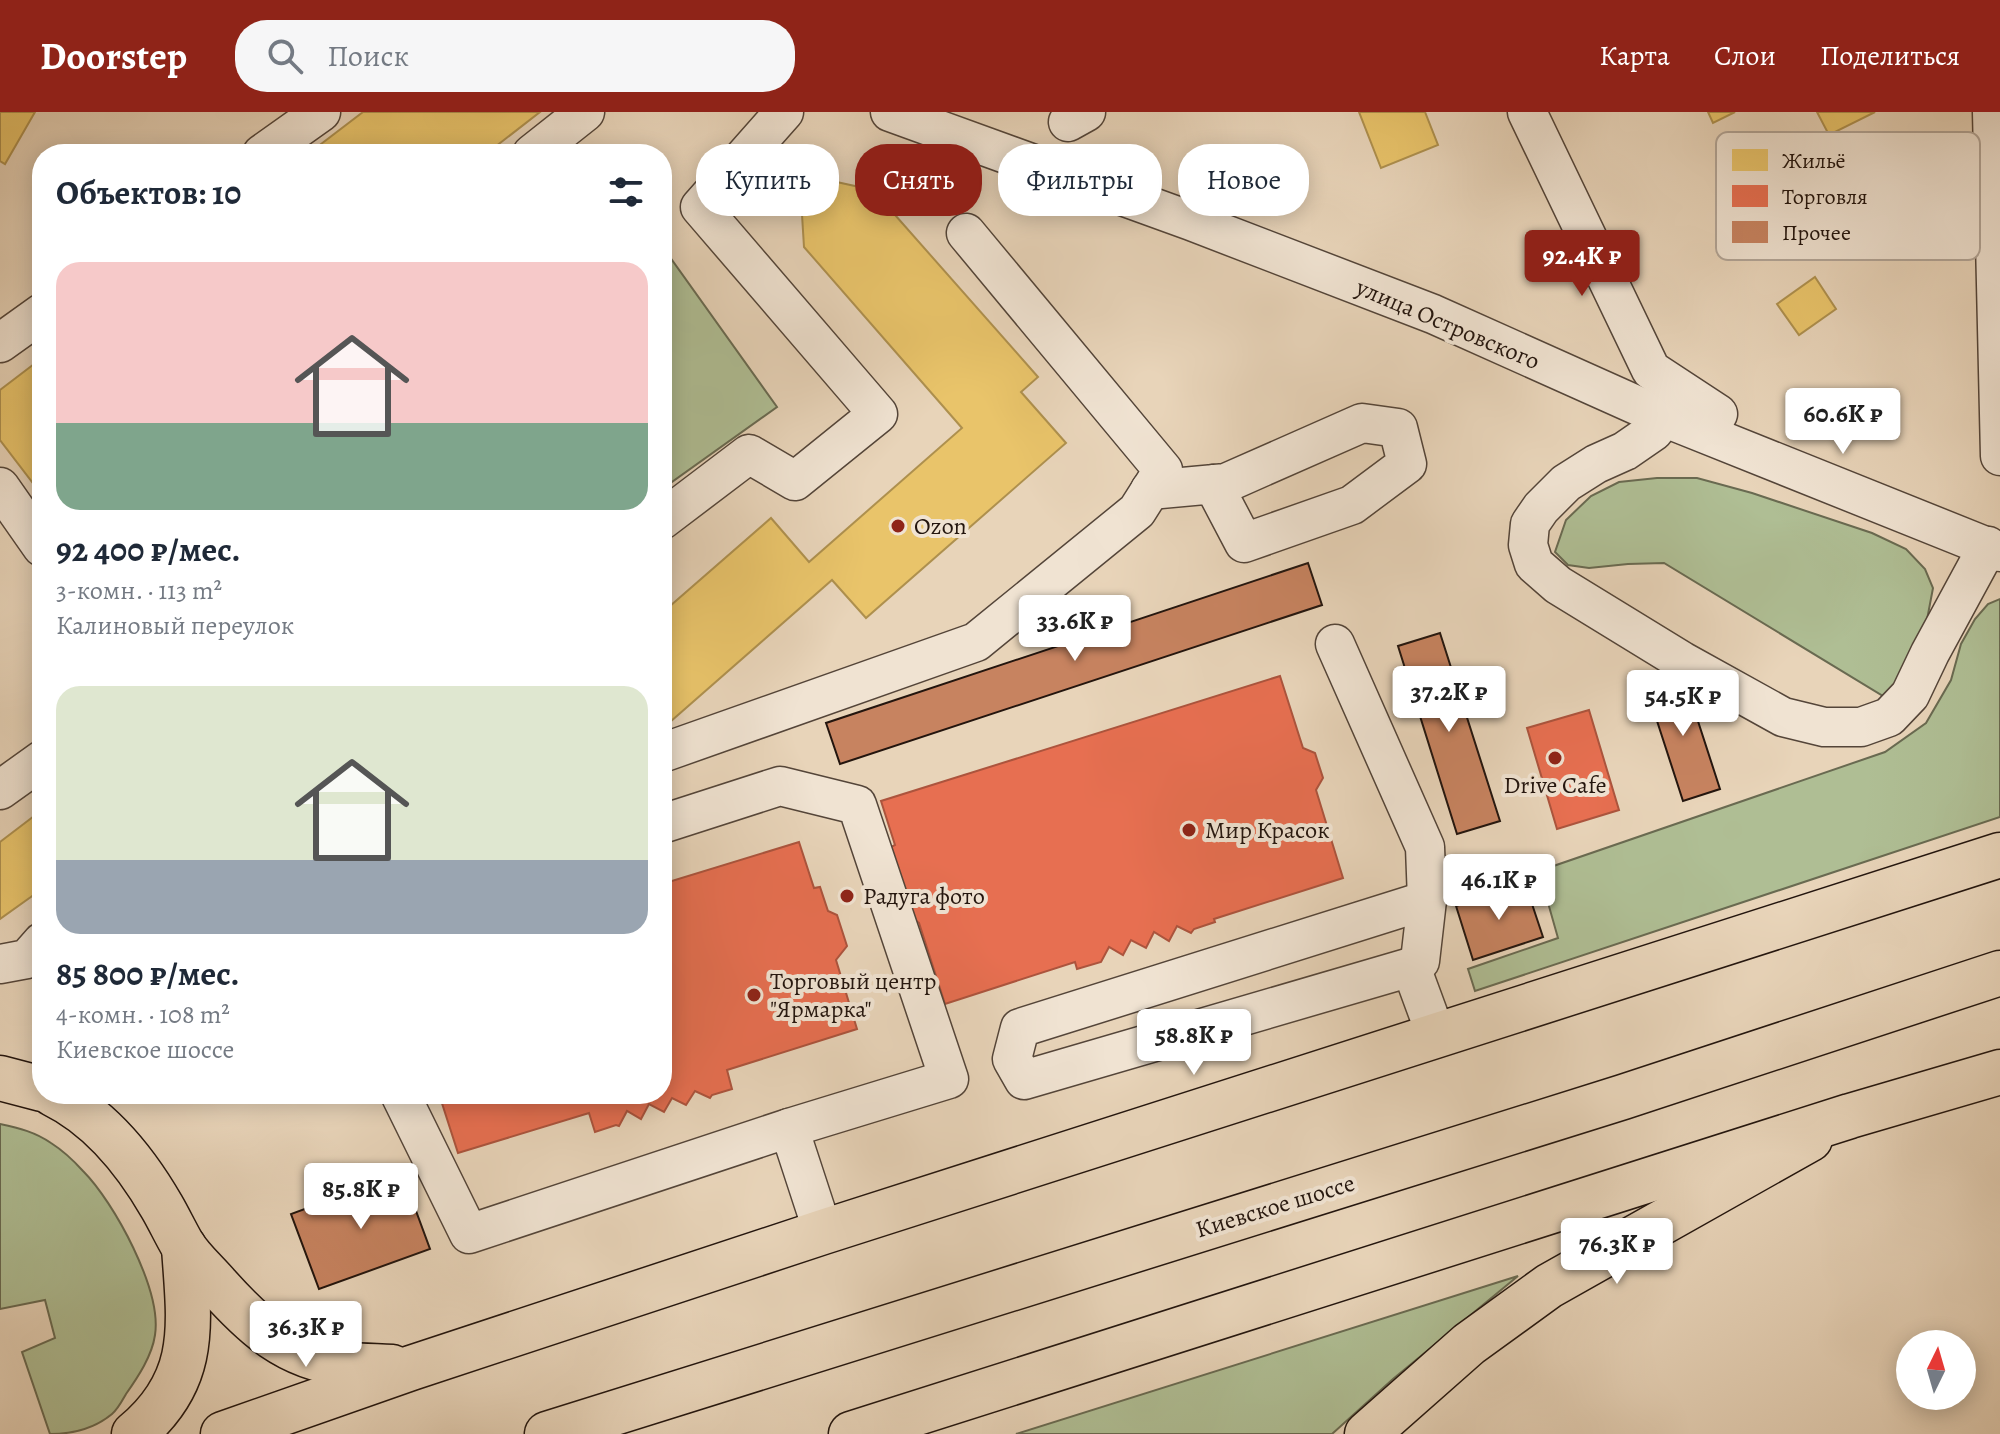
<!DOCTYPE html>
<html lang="ru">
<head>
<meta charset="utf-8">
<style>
  :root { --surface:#fff; --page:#f6f6f7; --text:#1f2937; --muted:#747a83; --accent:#8f2418 }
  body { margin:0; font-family:Alegreya,serif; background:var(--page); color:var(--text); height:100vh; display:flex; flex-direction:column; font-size:30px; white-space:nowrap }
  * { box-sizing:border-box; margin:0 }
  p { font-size:26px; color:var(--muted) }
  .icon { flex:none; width:44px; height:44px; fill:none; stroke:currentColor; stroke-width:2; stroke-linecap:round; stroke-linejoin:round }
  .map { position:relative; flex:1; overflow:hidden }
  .side { position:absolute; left:32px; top:32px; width:640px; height:960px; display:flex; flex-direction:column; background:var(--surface); border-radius:32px; box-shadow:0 4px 20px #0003 }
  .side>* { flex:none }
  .hud { position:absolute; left:696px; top:32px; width:760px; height:72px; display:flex; gap:16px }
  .needle { width:52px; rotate:5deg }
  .controls { position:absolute; left:1896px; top:1218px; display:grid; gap:16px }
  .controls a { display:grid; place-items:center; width:80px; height:80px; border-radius:50%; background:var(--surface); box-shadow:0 4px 20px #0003; font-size:40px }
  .price { position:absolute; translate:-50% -68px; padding:0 18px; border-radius:8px; background:#fff; color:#222; font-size:26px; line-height:52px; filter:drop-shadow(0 2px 4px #0008) }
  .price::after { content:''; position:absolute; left:50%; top:48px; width:24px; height:18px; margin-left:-12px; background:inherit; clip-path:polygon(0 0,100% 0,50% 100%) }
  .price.active { background:var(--accent); color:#fff }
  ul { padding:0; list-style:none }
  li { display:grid; align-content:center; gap:16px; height:424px; padding:0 24px }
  li span { display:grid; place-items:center; height:248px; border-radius:24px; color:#555 }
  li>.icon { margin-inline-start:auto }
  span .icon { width:144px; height:144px; fill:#fffc; stroke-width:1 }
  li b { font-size:34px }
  h2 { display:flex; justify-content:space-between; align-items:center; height:96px; padding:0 24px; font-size:34px }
  .pill { padding:0 28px; border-radius:32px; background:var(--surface); box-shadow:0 4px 20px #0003; font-size:28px; line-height:72px }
  .pill.active { background:var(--accent); color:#fff }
  header { display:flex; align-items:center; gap:48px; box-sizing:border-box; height:112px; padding:0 40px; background:var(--accent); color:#fff }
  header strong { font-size:38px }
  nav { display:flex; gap:44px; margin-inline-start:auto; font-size:28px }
  .search { width:560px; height:72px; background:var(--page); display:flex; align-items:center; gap:20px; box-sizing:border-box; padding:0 28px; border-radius:32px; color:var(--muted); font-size:30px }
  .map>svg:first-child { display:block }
  .green { fill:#afbe94; stroke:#696a51; stroke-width:2 }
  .homes { fill:#e9c46a; stroke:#ae904e; stroke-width:2 }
  .shops { fill:#e76f51; stroke:#ac543d; stroke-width:2 }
  .building { fill:#c78360; stroke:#23150e; stroke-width:2 }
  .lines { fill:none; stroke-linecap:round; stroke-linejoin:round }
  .minor-casing { stroke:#544539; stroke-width:41 }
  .major-casing { stroke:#23150e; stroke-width:47 }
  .highway-casing { stroke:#23150e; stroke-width:47 }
  .minor { stroke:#f0e3d2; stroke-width:38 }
  .major { stroke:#e8d4b9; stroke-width:44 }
  .highway { stroke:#e8d4b9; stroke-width:44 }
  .poi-dot { fill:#8f2418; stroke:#f0e3d2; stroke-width:3 }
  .labels { text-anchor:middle; stroke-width:8; stroke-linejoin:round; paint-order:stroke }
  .street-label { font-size:24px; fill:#23150e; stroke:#f0e3d2 }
  .poi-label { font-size:24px; fill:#23150e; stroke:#f0e3d2; text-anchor:start }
  .key { fill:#f0e3d2; stroke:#b2a597; stroke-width:2 }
  .key-label { font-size:22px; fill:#23150e }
</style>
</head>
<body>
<header>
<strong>Doorstep</strong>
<div class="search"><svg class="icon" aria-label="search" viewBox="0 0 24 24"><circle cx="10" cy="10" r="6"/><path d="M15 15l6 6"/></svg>Поиск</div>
<nav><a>Карта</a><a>Слои</a><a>Поделиться</a></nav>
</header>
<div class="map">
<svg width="2000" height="1322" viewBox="0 0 2000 1322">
  <rect width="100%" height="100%" fill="#e8d4b9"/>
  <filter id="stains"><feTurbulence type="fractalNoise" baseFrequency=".0025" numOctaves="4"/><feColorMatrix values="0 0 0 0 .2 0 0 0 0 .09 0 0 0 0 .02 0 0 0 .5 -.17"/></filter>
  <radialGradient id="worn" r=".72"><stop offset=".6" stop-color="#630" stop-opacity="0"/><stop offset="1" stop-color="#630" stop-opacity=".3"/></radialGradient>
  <g class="green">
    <path d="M662,134L777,295L662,377Z"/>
    <path d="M1657,366H1697L1752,381L1872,421L1906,437L1925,457L1933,476L1926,513L1888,587L1664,451L1628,452L1589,456L1568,453L1555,440L1566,408L1591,384L1619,370Z"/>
    <path d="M2000,487V705L1475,879L1468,857L1558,826L1539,759L1885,640L1926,611L1951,568L1961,532L1975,507L1988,492Z"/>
    <path d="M0,1012C19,1016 35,1020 51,1031C62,1038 74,1049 83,1059C114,1090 162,1178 155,1223C152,1244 138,1265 126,1282C122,1289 118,1297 112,1302C94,1317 72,1322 50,1322L22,1240L55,1226L45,1188L0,1197Z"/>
    <path d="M1518,1164L1393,1267L1332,1322H1016Z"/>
  </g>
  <g class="homes">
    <path d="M0,0H35L5,52L0,49Z"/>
    <path d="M363,0H540L486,42H308Z"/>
    <path d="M1359,0H1425L1438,33L1381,56Z"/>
    <path d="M1708,0H1735L1713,11Z"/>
    <path d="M1817,0H1875L1829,23Z"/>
    <path d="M823,67L873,78L1038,265L1021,280L1066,331L866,506L832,468L662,617V501L771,406L809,450L962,316L804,135L801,86Z"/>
    <path d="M1815,165L1836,197L1799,223L1777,192Z"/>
    <path d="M42,246V383L0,328V278Z"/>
    <path d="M42,698V777L0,807V730Z"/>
  </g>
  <g class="shops">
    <path d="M1280,564L1303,636L1315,641L1323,666L1316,678L1343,766L1214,807L1215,810L1194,817L1191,821L1177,814L1169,829L1154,820L1146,836L1131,828L1123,843L1109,835L1101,850L1077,857L1075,850L945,892L919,811L901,799L889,736L895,733L881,689Z"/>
    <path d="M1589,598L1619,698L1557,717L1527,616Z"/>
    <path d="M799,730L814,776L820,775L828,799L837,803L847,834L836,848L857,917L727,958L732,977L712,983L710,986L695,979L686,993L672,986L664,1000L649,992L641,1007L627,999L619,1014L616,1013L595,1020L589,1001L458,1041L439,982H662V772Z"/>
  </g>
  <g class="building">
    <path d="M1308,451L1322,493L840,652L826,611Z"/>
    <path d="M1440,521L1500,709L1457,722L1398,534Z"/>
    <path d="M1683,563L1720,677L1683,689L1646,575Z"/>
    <path d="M1525,771L1543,825L1473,848L1456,794Z"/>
    <path d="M402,1061L430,1137L319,1177L291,1102Z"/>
  </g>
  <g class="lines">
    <defs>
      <g id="minor">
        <path d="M890,0L1191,109L1433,202L1663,305L2000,440"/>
        <path d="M1527,0L1651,258L1718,302"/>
        <path d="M1992,0L2000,344"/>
        <path d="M1068,10L1086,0"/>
        <path d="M262,42L321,0"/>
        <path d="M532,42L585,0"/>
        <path d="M0,231L42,201"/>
        <path d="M1663,305L1654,319L1625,339L1596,352L1566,371L1541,396L1530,412L1528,433L1534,452L1558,473L1682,549L1783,605L1824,615H1861L1889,605L1910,583L1930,541L1988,434"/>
        <path d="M0,375L42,435"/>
        <path d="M1150,378L1226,371L1362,311L1398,316L1407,352L1352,393L1244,431L1213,372"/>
        <path d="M662,408L749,342L795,369L878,302L700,95L784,0"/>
        <path d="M1335,532L1425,735L1427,788L1420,849L1411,855"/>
        <path d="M662,641L976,530L1137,399L1163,358L966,121"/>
        <path d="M0,678L42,648"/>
        <path d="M662,712L780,674L857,693L949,967L789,1016"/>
        <path d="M1427,788L1020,916L1012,947L1024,968L1411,855L1436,923"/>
        <path d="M0,852L27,847L42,830"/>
        <path d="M400,982L469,1122L789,1016L823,1120"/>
      </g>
      <g id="major">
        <path d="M0,966L42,977"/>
        <path d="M53,982C100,1005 136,1050 162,1095C169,1107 175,1120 182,1132C191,1147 206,1160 218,1174C254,1214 287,1245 344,1252C360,1254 376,1254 392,1255"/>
        <path d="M134,1322C200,1267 189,1211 184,1135"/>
        <path d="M223,1322L411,1256L823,1120L2000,743"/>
        <path d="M1367,1322L1469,1232L1549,1174L1810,1027"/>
      </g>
      <g id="highway">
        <path d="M547,1322L1623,985L2000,861"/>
        <path d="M851,1322L1850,1004L2000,960"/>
      </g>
    </defs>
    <use href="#minor" class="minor-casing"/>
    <use href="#major" class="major-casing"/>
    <use href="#highway" class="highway-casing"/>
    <use href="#minor" class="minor"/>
    <use href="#major" class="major"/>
    <use href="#highway" class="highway"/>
  </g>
  <g class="poi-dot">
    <circle cx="898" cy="414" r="8"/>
    <circle cx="1555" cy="646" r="8"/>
    <circle cx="1189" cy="718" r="8"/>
    <circle cx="847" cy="784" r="8"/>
    <circle cx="754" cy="883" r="8"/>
  </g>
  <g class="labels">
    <g class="street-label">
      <text transform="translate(1448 212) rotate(23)" y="8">улица Островского</text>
      <text transform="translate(1275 1094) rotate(-17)" y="8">Киевское шоссе</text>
    </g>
    <g class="poi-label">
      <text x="914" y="422">Ozon</text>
      <text x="1555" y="681" text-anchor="middle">Drive Cafe</text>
      <text x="1205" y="726">Мир Красок</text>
      <text x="863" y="792">Радуга фото</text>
      <text x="770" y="877">Торговый центр<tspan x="770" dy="28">"Ярмарка"</tspan></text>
    </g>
  </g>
  <rect x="1716" y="20" width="264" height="128" rx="12" class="key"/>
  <rect x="1732" y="37" width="36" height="22" fill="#e9c46a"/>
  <rect x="1732" y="73" width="36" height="22" fill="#e76f51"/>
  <rect x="1732" y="109" width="36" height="22" fill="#c78360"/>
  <g class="key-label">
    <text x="1782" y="56">Жильё</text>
    <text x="1782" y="92">Торговля</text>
    <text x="1782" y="128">Прочее</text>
  </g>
  <rect width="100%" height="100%" filter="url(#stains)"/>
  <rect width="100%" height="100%" fill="url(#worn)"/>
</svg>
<div class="controls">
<a><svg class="needle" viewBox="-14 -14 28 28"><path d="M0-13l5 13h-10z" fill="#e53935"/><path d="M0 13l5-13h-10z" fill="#747a83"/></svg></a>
</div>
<b class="price active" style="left:1582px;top:186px">92.4K ₽</b>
<b class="price" style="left:1843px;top:344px">60.6K ₽</b>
<b class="price" style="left:1075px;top:551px">33.6K ₽</b>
<b class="price" style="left:1449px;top:622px">37.2K ₽</b>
<b class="price" style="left:1683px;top:626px">54.5K ₽</b>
<b class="price" style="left:1499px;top:810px">46.1K ₽</b>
<b class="price" style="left:1194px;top:965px">58.8K ₽</b>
<b class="price" style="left:361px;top:1119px">85.8K ₽</b>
<b class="price" style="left:1617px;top:1174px">76.3K ₽</b>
<b class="price" style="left:306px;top:1257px">36.3K ₽</b>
<div class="hud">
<a class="pill">Купить</a>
<a class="pill active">Снять</a>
<a class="pill">Фильтры</a>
<a class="pill">Новое</a>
</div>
<section class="side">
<h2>Объектов: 10<svg class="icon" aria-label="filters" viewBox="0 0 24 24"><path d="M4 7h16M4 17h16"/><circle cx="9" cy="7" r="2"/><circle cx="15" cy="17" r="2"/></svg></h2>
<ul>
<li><span style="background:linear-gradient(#f6c9c9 65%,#7fa58c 0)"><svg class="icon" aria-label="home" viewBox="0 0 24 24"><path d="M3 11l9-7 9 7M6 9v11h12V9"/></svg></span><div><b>92 400 ₽/мес.</b><p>3-комн. · 113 m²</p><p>Калиновый переулок</p></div></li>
<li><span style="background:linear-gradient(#dfe7d0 70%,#9aa5b1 0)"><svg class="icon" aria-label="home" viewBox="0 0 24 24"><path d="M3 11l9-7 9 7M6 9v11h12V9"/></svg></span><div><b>85 800 ₽/мес.</b><p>4-комн. · 108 m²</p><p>Киевское шоссе</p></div></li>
</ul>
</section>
</div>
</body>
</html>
